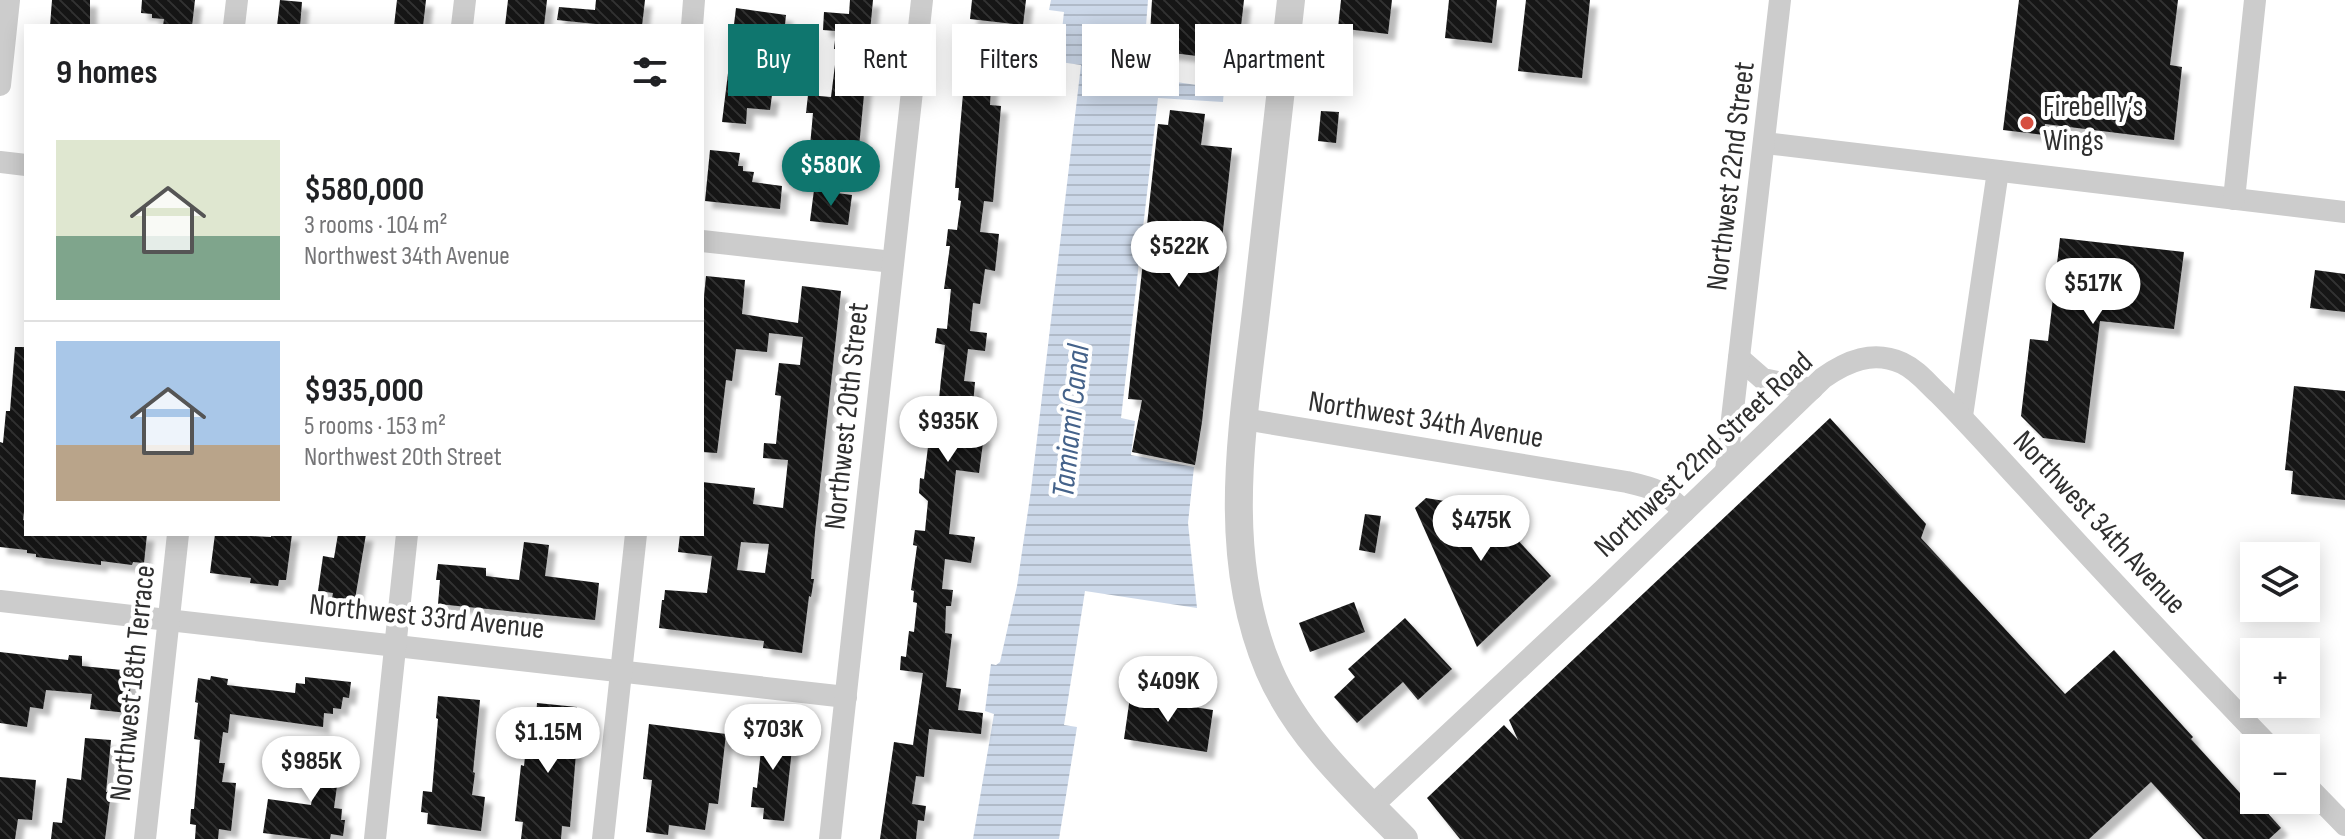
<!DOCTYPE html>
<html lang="en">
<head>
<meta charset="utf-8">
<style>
  :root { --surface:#fff; --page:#f2f2f2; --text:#202124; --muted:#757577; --line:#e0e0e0; --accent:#0f766e }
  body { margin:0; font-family:"Sofia Sans Condensed",sans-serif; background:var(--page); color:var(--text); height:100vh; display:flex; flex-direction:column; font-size:30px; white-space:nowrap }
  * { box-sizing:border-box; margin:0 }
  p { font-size:26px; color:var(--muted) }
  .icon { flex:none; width:44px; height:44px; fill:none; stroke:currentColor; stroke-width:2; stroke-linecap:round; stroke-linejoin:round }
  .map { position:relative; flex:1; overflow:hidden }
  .side { position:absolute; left:24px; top:24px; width:680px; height:512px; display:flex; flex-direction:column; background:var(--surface); border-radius:0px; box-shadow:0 4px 20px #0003 }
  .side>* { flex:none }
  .guide { position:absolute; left:728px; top:24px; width:760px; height:72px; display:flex; gap:16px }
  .controls { position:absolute; left:2240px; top:542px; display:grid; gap:16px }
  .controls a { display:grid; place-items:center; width:80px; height:80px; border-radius:0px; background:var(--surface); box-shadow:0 4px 20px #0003; font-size:40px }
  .price { position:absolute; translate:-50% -68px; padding:0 18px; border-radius:28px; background:#fff; color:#222; font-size:26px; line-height:52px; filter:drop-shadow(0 2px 4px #0008) }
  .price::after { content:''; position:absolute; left:50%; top:48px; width:24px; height:18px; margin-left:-12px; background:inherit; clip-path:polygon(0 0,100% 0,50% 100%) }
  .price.on { background:var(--accent); color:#fff }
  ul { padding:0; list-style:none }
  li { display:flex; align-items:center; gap:24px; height:200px; padding:0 32px }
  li+li { border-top:2px solid var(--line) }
  li span { display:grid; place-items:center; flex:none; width:224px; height:160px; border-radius:0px; color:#555 }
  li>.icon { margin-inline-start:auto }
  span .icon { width:96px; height:96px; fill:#fffc; stroke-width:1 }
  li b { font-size:34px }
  h2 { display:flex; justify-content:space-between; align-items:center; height:96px; padding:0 32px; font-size:34px }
  .pill { padding:0 28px; border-radius:0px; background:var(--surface); box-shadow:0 4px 20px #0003; font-size:28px; line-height:72px }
  .pill.on { background:var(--accent); color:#fff }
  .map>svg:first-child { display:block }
  .water { fill:url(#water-rules) }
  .building { fill:url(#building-back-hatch); fill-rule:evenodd; filter:url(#shadow) }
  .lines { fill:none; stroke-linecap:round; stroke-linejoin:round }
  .minor { stroke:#ccc; stroke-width:22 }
  .tertiary { stroke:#ccc; stroke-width:28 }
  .poi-dot { fill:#d65041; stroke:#fff; stroke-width:3 }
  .labels { text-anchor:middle; stroke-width:8; stroke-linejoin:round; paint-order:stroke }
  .poi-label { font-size:30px; fill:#2f2f2f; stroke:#fff; text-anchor:start }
  .street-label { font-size:30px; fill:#2f2f2f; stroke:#fff }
  .water-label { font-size:32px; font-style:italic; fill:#44628a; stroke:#fff }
</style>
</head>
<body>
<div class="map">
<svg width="2345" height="839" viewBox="0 0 2345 839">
  <defs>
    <pattern id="water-rules" width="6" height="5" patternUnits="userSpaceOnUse" patternTransform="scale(2)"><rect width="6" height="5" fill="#ccd8e9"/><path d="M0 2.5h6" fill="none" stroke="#b0bac8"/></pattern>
    <pattern id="building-back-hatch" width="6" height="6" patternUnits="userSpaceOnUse" patternTransform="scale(2)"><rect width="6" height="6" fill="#161616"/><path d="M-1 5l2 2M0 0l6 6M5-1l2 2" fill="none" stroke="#303030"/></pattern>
    <filter id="shadow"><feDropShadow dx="7" dy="7" stdDeviation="2" flood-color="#0004"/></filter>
  </defs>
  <rect width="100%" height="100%" fill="#fff"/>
  <path class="water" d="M1051,0H1148L1142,77L1224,89L1223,102L1158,98L1121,418L1135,421L1131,455L1194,467L1188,523L1197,608L1085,591L1064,725L1077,727L1059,839H973L994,714L985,711L991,664L996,665L1000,662L1017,586L1031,490L1081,65L1025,57L1028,34L1061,39L1064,12L1049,10Z"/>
  <g class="building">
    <path d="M52,0H90V26H50Z"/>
    <path d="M142,0H195L192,26H163L164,19L152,18V14L141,13Z"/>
    <path d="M280,0L302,2L300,26H277Z"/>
    <path d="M397,0H426L423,26H394Z"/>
    <path d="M508,0H547L544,26H505Z"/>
    <path d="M596,0H645L642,26H615L557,20L559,7L595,10Z"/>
    <path d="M850,0H873L857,168L797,161L799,145L810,146L813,113H806L808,95L831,97L837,49H834L836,31L823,30L824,12L849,14Z"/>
    <path d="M972,0H1026L1023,25L970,19Z"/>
    <path d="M1152,0H1244L1237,61L1149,50Z"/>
    <path d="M1341,0H1392L1388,34L1338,28Z"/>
    <path d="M1449,0H1497L1492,43L1445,38Z"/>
    <path d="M1526,0H1590L1582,78L1518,71Z"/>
    <path d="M2019,0H2178L2170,65L2182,67L2174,140L2045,124L2044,135L2003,130Z"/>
    <path d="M736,8L786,15L784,34L801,36L799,49L762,47L760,66L752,65L749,93L772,95L770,110L747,108L746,124L722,122Z"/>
    <path d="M964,82L991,85L990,105L1001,106L993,202L984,201L980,232L999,234L995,271L985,269L980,304L973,303L970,331L987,333L985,351L968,349L964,381L975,382L972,416L980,417L978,435H984L979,473L956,470L949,534L975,537L971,563L945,559L942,589L953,590L951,606H946L945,633L952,634L946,687L961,689L958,710L983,713L981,734L929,729L924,777L916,776L912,804L926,806L924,821L918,820L916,839H880L894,742L913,745L923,673L900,670L901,656L906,657L909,631L914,632L917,603L913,602L914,591L911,590L917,546L913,545L915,530L925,531L928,501L919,493L920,478L924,479L928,447L924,446L925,429L936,430L941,379L945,345L935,343L937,328L947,329L951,289H944L950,246H946L948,229L957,230L961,201L958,200L959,188H955Z"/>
    <path d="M1170,110L1205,114L1201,145L1232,148L1202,422L1195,465L1132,452L1142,400L1128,399L1158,124L1168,125Z"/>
    <path d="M1321,111L1339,112L1336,143L1318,141Z"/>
    <path d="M710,150L740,153L738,166H743V171L754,172L752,182L782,186L780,209L705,201Z"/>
    <path d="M814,190L852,195L848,225L810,221Z"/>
    <path d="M2060,238L2184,252L2174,329L2100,321L2085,443L2043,438L2021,416L2030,339L2048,341Z"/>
    <path d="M2315,270L2345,274V312L2310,308Z"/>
    <path d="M706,276L745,280L742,314L798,323L802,286L841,291L815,532L811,579H814L811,597L809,596L802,653L763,648L764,641L659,628L662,600H664L665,590L707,593L712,556L678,552L680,534H702V482L755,488L753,504L783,508L788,460L763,458L764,443L776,444L781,396L775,395L779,363L800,365L803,337L769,333L767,352L736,349L732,381L726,380L717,453L702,452V316ZM741,542L769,544L765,573L737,570Z"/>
    <path d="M15,347H26V495L23,520L26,521V534H147L144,563L133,562L132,565L101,561V565L36,557V554L27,553V550L0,547V442L3,443L6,411H10Z"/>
    <path d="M2294,386L2345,391V500L2291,494L2293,471L2285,470Z"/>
    <path d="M1830,418L1926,524L1921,538L2065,694L2114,650L2193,737L2191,739L2259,814L2264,809L2281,828L2269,839H2203L2151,782L2089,839H1460L1427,798L1504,725L1518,740L1509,720Z"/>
    <path d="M1426,498L1488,508L1551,576L1477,647L1415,508Z"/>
    <path d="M1365,514L1381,516L1375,553L1359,550Z"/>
    <path d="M215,534L271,537V534H292L286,580H279L278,586L250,583L251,578L210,573Z"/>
    <path d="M338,534H366L355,599L332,598L333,593L318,591L323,556L334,558Z"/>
    <path d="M524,542L549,545L545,576L599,583L595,620L438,604L440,580H436L438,564L486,568V576L519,580Z"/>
    <path d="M1354,602L1365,632L1310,652L1299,623Z"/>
    <path d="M1405,618L1452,669L1418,700L1403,682L1357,723L1334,697L1355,677L1348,669Z"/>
    <path d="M0,652L68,660L69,655L82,656V666L132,671L128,713L90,709L92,694L46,690L43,709L30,707L27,727L0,723Z"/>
    <path d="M211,676L228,679L227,685L295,693L296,683L305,684V677L351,682L349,698L343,697L341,709L333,708V714L324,713L323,727L230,714L228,733L223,732L219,763H225L222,782L236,783L231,831L219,829L218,839H195L196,825L190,824L191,809H194L200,740L194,739L198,703L195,702L198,678L210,680Z"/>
    <path d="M438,696L480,700L473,772L475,773L472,795L485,797L481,831L427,824L428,813L421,812L423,791L432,792L438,719L436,718Z"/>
    <path d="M1130,697L1213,710L1207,752L1124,739Z"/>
    <path d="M537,703L577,707L573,753H576L570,827L562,826L561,839H521L523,822L515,821L521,765L524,766L526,747L534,748Z"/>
    <path d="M649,724L726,734L718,804L709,803L705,830L669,825L668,835L646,832L652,780L643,779Z"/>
    <path d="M756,727L794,731L784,821L763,819L764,808L751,807L753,787L757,788L761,750L754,749Z"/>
    <path d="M85,738L111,740L106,792H111L105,839H51L53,822L62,823L67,778L81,780Z"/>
    <path d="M310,752L344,755L341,779L338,778L334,808L342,809L341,820H345L343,836L331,834L330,839H311L263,833L268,799L311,805L315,774L301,772L302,759H309Z"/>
    <path d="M0,777L36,780L32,820L18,819L15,839H0Z"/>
  </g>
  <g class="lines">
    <g class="minor">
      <path d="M234,26L237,0"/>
      <path d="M462,26L465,0"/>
      <path d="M692,26L694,0"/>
      <path d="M0,85L9,0"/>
      <path d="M1765,143L2345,212"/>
      <path d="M0,162L26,165"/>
      <path d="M2234,199L2255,0"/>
      <path d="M702,241L893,262"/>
      <path d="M1739,358L1763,379L1812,389"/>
      <path d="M1962,416L1998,171"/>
      <path d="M1244,419L1627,482C1653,488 1666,491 1684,512"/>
      <path d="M1726,471L1780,0"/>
      <path d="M0,601L846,697"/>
      <path d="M2306,785L2345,825"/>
      <path d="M1372,806L1603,590L1823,378C1847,361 1873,350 1902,363C1917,370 1927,383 1939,394C1969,424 1997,456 2026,487C2106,575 2188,662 2271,748"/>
      <path d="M145,839L178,534"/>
      <path d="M375,839L407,534"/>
      <path d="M603,839L636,534"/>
      <path d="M830,839L922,0"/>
    </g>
    <path class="tertiary" d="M1291,0C1280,98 1269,196 1258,294C1244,420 1218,550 1269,670C1297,736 1355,789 1404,839"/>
  </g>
  <circle class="poi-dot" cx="2027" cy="123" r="8"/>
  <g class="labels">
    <g class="poi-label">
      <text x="2043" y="116">Firebelly’s<tspan x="2043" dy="34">Wings</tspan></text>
    </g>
    <g class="street-label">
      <text transform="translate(1730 176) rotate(-83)" y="10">Northwest 22nd Street</text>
      <text transform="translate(846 416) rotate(-84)" y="10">Northwest 20th Street</text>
      <text transform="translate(1426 419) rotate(9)" y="10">Northwest 34th Avenue</text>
      <text transform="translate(1703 454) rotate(-43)" y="10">Northwest 22nd Street Road</text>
      <text transform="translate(2100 522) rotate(47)" y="10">Northwest 34th Avenue</text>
      <text transform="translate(427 616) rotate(6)" y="10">Northwest 33rd Avenue</text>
      <text transform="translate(132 683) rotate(-84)" y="10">Northwest 18th Terrace</text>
    </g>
    <g class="water-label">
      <text transform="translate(1070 421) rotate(-84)" y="11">Tamiami Canal</text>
    </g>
  </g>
</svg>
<div class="controls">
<a><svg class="icon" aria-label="layers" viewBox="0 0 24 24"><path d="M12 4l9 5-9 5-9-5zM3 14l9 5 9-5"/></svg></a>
<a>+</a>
<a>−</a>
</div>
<b class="price on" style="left:831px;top:208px">$580K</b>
<b class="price" style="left:1179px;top:289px">$522K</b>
<b class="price" style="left:2093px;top:326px">$517K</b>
<b class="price" style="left:948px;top:464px">$935K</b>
<b class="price" style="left:1481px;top:563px">$475K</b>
<b class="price" style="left:1168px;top:724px">$409K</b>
<b class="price" style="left:773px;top:772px">$703K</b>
<b class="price" style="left:548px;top:775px">$1.15M</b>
<b class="price" style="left:311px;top:804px">$985K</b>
<div class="guide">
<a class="pill on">Buy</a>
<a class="pill">Rent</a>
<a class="pill">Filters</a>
<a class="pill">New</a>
<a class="pill">Apartment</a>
</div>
<section class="side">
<h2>9 homes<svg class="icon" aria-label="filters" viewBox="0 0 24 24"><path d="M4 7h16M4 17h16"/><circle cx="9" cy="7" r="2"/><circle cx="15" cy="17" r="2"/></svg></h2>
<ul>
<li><span style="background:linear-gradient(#dfe7d0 60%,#7fa58c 0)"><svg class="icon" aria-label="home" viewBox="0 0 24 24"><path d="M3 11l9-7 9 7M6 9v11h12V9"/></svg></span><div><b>$580,000</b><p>3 rooms · 104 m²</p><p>Northwest 34th Avenue</p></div></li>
<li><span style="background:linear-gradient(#a9c7e8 65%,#b9a48a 0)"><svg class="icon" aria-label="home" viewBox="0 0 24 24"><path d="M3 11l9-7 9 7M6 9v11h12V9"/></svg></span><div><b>$935,000</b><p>5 rooms · 153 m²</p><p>Northwest 20th Street</p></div></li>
</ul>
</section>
</div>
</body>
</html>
